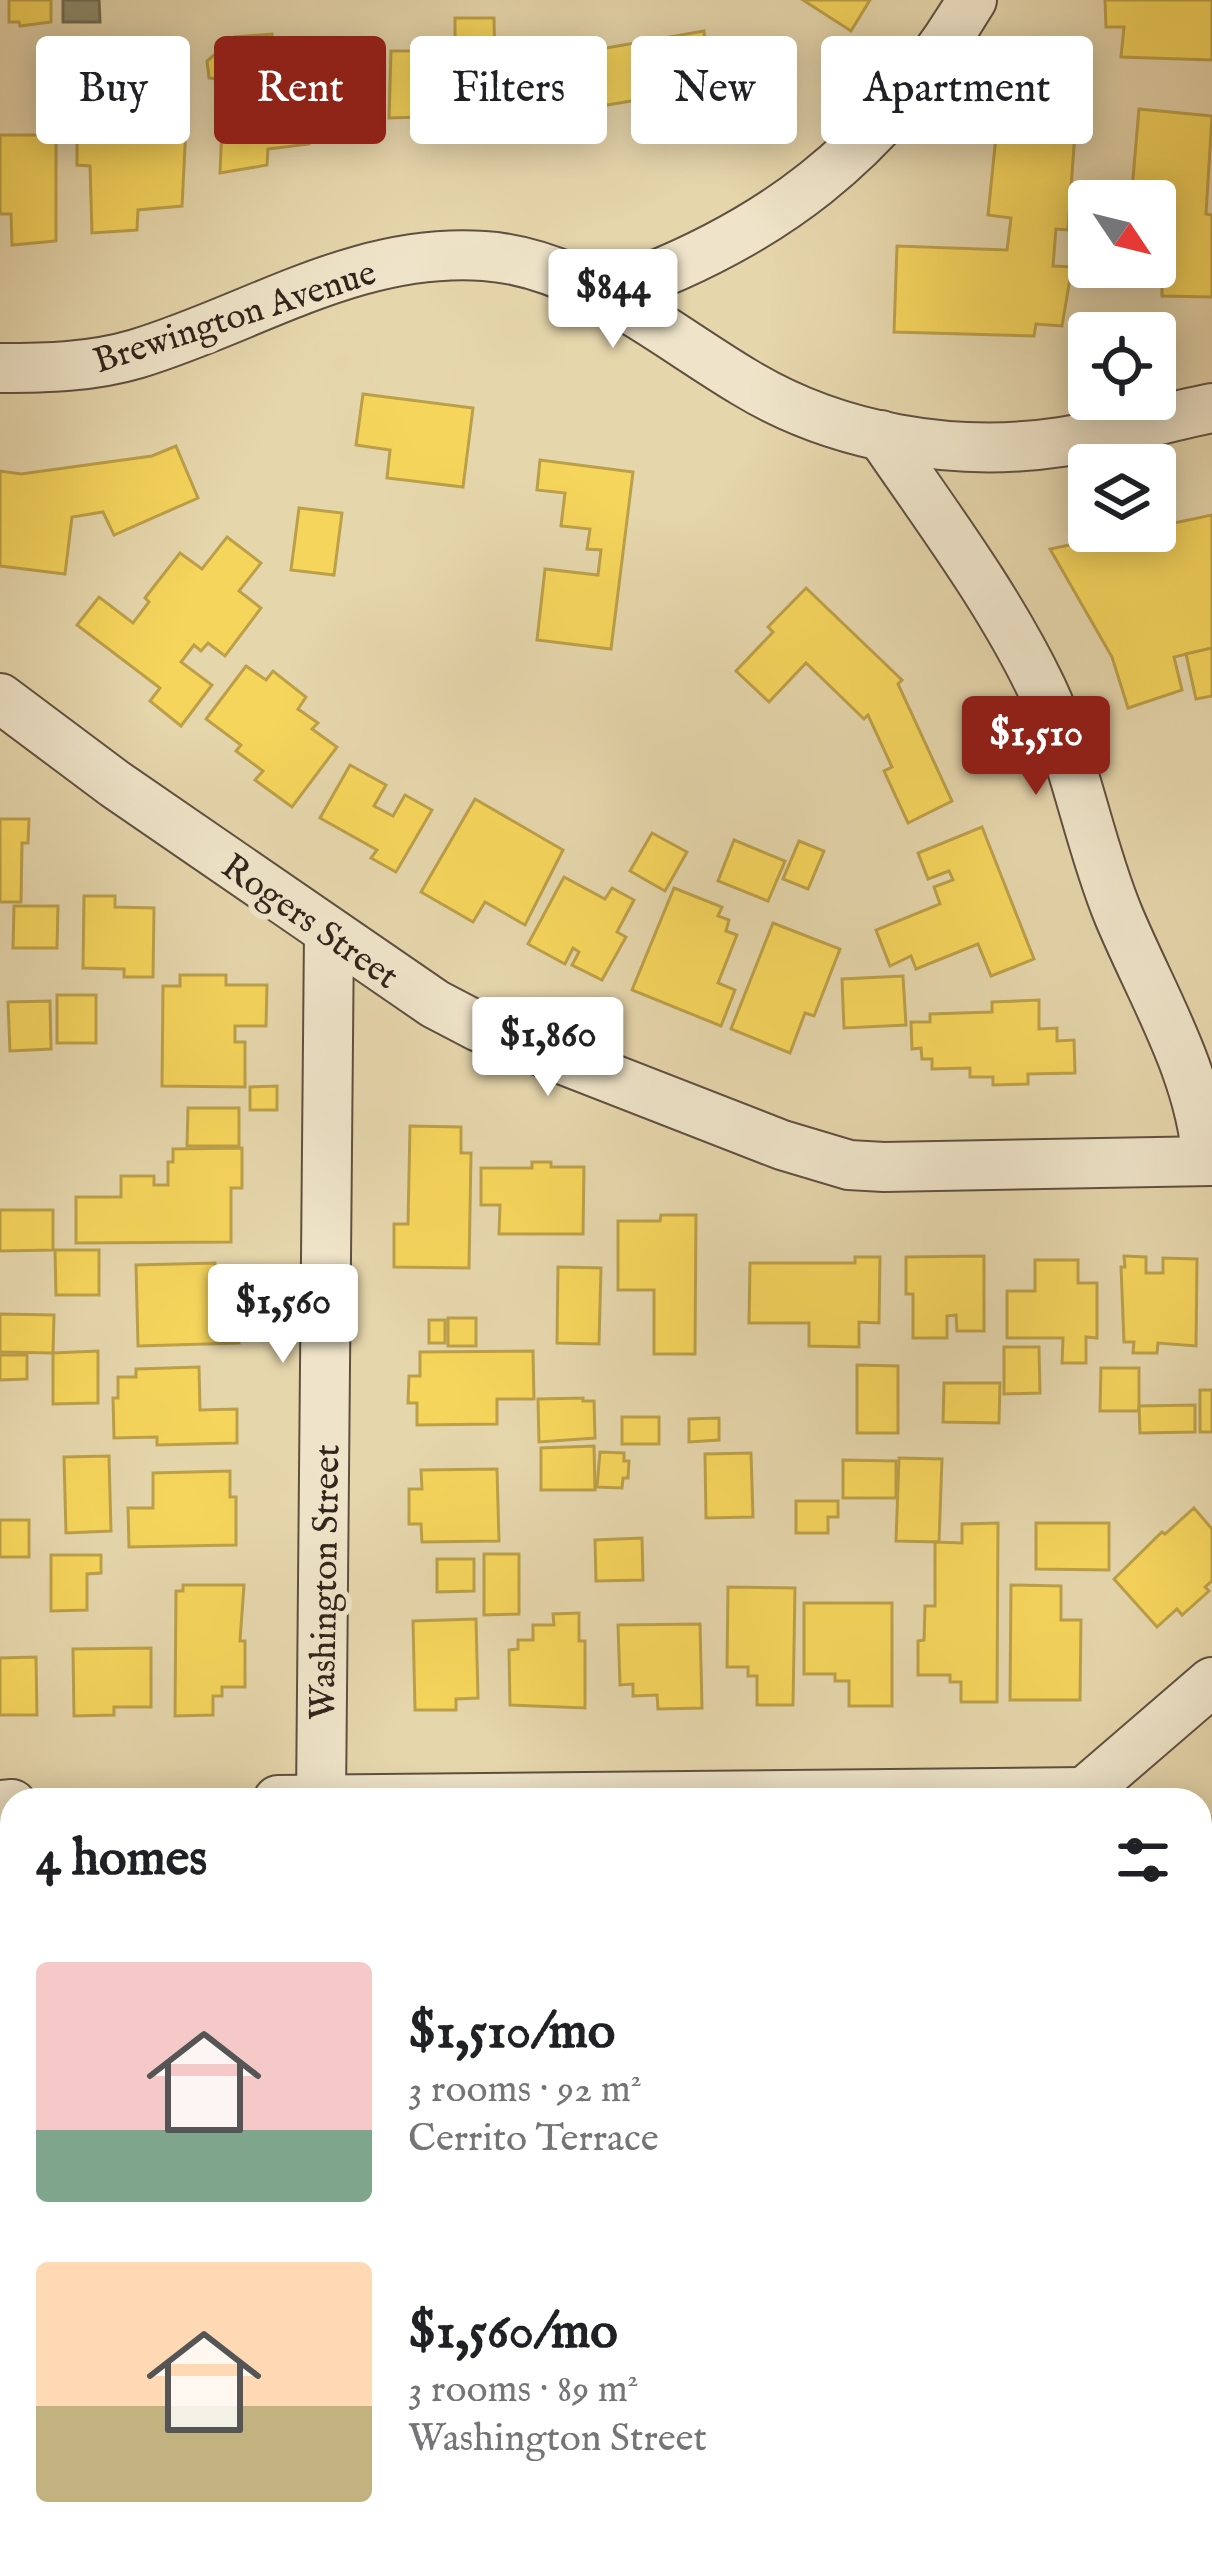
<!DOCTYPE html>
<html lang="en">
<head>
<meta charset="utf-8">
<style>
  :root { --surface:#fff; --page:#f2f2f2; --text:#202124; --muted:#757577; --accent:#8f2418 }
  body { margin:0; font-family:"IM FELL English",serif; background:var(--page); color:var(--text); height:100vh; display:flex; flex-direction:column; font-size:45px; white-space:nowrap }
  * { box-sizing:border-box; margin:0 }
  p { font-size:39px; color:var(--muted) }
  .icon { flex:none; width:66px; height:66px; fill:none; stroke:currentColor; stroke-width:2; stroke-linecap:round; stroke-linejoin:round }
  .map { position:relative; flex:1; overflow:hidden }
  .sheet { position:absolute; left:0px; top:1788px; width:1212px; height:771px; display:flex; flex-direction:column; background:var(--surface); border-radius:36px 36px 0 0; box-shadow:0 6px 30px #0003 }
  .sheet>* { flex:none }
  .top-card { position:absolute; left:36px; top:36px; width:1140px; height:108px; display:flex; gap:24px }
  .needle { width:78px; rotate:125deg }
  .tools { position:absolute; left:1068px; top:180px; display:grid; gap:24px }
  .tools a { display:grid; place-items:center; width:108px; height:108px; border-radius:12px; background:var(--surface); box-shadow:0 6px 30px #0003; font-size:60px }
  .price { position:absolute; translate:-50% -102px; padding:0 27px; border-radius:12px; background:#fff; color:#222; font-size:39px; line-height:78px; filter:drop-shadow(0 3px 6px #0008) }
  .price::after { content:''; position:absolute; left:50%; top:72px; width:36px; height:27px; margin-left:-18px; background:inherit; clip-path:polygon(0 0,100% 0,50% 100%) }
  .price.active { background:var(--accent); color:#fff }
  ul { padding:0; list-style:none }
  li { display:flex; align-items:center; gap:36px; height:300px; padding:0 36px }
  li span { display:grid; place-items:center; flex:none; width:336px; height:240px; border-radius:12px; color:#555 }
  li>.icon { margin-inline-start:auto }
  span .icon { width:144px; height:144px; fill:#fffc; stroke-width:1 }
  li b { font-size:51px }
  h2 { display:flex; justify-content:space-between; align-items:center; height:144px; padding:0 36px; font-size:51px }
  .pill { padding:0 42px; border-radius:12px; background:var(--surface); box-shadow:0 6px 30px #0003; font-size:42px; line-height:108px }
  .pill.active { background:var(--accent); color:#fff }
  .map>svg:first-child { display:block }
  .homes { fill:#f6d55c; stroke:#bca049; stroke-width:3 }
  .industry { fill:#8c8c6e; stroke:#726d55; stroke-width:3 }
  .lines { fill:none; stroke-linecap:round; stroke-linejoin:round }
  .minor-casing { stroke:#605040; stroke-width:52 }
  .minor { stroke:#efe4c9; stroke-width:48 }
  .labels { text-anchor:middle; stroke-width:12; stroke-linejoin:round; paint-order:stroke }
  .street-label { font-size:36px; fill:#34241c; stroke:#efe4c9 }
</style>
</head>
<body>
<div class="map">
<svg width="1212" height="2558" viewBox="0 0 1212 2558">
  <rect width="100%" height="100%" fill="#e6d6ac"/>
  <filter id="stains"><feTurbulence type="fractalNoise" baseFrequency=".00167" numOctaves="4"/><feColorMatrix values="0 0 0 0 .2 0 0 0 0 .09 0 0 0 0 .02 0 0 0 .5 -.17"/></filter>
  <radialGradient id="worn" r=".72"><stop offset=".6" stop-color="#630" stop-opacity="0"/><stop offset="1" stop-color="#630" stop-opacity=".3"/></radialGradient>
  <g class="homes">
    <path d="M9,0H51V22L20,26L19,22H9Z"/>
    <path d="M803,0H870L851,31Z"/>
    <path d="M1105,0H1212V60L1121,57L1124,27H1106Z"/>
    <path d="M455,18H494L496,115L389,118L391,51H455Z"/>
    <path d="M704,31L710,88L601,106L589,51Z"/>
    <path d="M272,34L273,57L306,56L309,144L268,149L267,165L220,173L224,80L209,78L207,61L214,55H234L235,37Z"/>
    <path d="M1139,109L1212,116L1206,214L1212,215V297L1162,296V272L1085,267L1089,215V267H1155V201H1131Z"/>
    <path d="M997,126L1075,132L1068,230L1056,229L1053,266L1072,267L1062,326L1036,324L1034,336L894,332L897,246L1007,250L1011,218L988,215Z"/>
    <path d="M186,127L182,206L138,210L137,230L92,233L90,166L77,165V128Z"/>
    <path d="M0,135H56V241L12,245L11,214H0Z"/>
    <path d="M363,394L473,408L463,487L387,478L390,450L356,445Z"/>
    <path d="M176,446L198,498L114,535L103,512L72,517L65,574L0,566V471L21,474L152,456Z"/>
    <path d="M540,460L633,472L611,649L537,640L545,569L598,575L601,550L587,549L590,529L561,526L565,493L537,490Z"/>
    <path d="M299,508L342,513L334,575L291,570Z"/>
    <path d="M1212,515V648L1174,657L1182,690L1128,708L1112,657L1050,549L1137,531H1155V527Z"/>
    <path d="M227,537L261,563L239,591L261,608L225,656L208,643L201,651L194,645L181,662L212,685L181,726L150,701L160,688L77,625L99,597L133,623L149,602L145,598L180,553L202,569Z"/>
    <path d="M806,588L902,680L898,684L952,801L908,823L884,771L892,767L868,715L864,719L806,663L769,702L736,671L773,632L768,627Z"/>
    <path d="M1212,648V696L1196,699L1186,654Z"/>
    <path d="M246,666L266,680L273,671L306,697L298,709L318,723L312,729L337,747L292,807L255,780L263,771L236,751L241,745L206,719Z"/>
    <path d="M350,765L386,785L374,806L393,816L405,795L432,810L396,872L371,858L377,850L320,818Z"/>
    <path d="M475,799L563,850L525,925L485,902L473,922L421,892Z"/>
    <path d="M0,819H29L28,843H22L21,902H0Z"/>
    <path d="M982,827L1034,959L991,976L978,944L916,969L911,956L890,966L876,930L940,904L934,887L953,880L949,871L928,879L918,853Z"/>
    <path d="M652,833L687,852L665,891L630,871Z"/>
    <path d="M734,840L785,861L768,901L718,881Z"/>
    <path d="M799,841L824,851L808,889L783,879Z"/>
    <path d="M564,877L605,899L612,888L634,900L617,932L626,937L602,980L572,965L579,952L573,948L565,964L528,944Z"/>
    <path d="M674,888L722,907L718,916L729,920L726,931L737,935L718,983L735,990L721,1026L632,990Z"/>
    <path d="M84,896H115V907L154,908L153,977H124V969L83,968Z"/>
    <path d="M14,906H58L57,948H13Z"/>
    <path d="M773,923L840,949L814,1016L805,1013L790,1053L731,1029Z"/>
    <path d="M180,975H226V985H267L266,1026H235V1042H245V1087L162,1086L163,986H180Z"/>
    <path d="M903,976L906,1025L844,1028L842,979Z"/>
    <rect x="57" y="995" width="39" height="48"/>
    <path d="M1039,1000V1029L1057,1028V1041L1074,1040L1075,1073L1028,1074V1084L993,1085V1077H970V1068L932,1069V1059H922L921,1048L912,1049L911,1022H930V1014L992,1012V1002Z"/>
    <path d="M50,1001L51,1049L10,1051L8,1002Z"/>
    <path d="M277,1086V1110H250V1087Z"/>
    <path d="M188,1108H239V1146H187Z"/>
    <path d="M410,1126L461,1127V1153H471L469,1268L394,1267V1224H408Z"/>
    <path d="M242,1148V1188H231V1242L76,1243V1197H121V1176H154V1185H168V1162H173V1149Z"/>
    <path d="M532,1162H551V1167H584L583,1234H499L500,1205H481V1168H532Z"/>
    <path d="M0,1210H53V1250L0,1251Z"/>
    <path d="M661,1215H696L695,1354H654V1290H618V1221H660Z"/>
    <path d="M55,1250H99V1295H56Z"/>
    <path d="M984,1256V1331H957L956,1315L947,1316V1338H913V1294H906V1257Z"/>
    <path d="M1124,1256L1146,1257V1273H1163V1258L1197,1259L1196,1346L1158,1343L1157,1353H1133L1134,1342H1124L1121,1267H1125Z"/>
    <path d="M855,1257H880L879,1323L859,1322V1347L809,1346V1323H749L750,1263H855Z"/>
    <path d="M1035,1260H1078V1283H1097V1338L1086,1337V1363H1062L1063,1338H1007V1291H1035Z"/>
    <path d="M215,1263L216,1291H232V1308L238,1309L239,1343L138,1346L136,1265Z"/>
    <path d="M558,1267L601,1268L599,1344L557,1343Z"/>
    <path d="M0,1314L54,1315L53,1353L0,1352Z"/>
    <rect x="448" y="1318" width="28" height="28"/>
    <rect x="429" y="1320" width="16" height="23"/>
    <path d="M1004,1347H1039L1040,1393L1004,1394Z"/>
    <path d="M98,1351V1403L53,1404V1353Z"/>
    <path d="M533,1351L534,1399H497V1424L417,1425V1403H408L409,1376H420V1352Z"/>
    <path d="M0,1355H27V1379L0,1380Z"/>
    <path d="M857,1365L898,1366V1433H857Z"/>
    <path d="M199,1367L200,1410L237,1409V1443L157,1445V1437L114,1438L113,1398H118V1377H136V1369Z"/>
    <path d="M1101,1368H1139V1411H1100Z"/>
    <path d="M944,1383H1000L999,1423L943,1422Z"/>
    <rect x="1200" y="1390" width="12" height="42"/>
    <path d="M583,1398V1401H594L595,1438L539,1442L538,1399Z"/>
    <path d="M1195,1405V1432L1140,1433L1139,1406Z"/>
    <rect x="622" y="1417" width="37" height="27"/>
    <path d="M719,1418V1440L689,1442V1419Z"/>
    <path d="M594,1446L595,1490H541V1448Z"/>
    <path d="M600,1452L624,1453V1461H629L628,1478H623L622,1488L597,1487Z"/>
    <path d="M751,1453L753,1517L706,1518L705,1454Z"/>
    <path d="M109,1456L111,1531L66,1533L64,1457Z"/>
    <path d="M899,1458L942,1459L939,1542L896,1541Z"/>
    <path d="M843,1460L896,1461V1498H843Z"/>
    <path d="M497,1469L499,1541L422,1542L421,1524H409V1489H422L421,1470Z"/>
    <path d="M230,1471V1497H236V1545L129,1547L128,1508H153V1473Z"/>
    <path d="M796,1501H838V1517H828V1533H796Z"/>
    <path d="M1194,1508L1212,1529V1581L1205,1587L1209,1591L1182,1615L1177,1609L1157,1627L1114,1579L1162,1532L1165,1534Z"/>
    <rect x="0" y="1520" width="29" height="37"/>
    <path d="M998,1523L997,1702H961V1682H950V1675H918V1641L924,1640L925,1606H935V1542L962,1543V1524Z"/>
    <path d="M1036,1523H1109V1570L1036,1569Z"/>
    <path d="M642,1538L643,1580L596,1581L595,1540Z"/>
    <path d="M484,1554H519V1614L484,1615Z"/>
    <path d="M51,1555H101V1573L87,1574V1610L51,1611Z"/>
    <path d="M437,1559H474V1591L437,1592Z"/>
    <path d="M183,1585H244L240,1641H245V1687H222V1696H213V1715L175,1716L176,1591H183Z"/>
    <path d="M1011,1585L1061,1586V1620H1081L1080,1700H1010Z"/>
    <path d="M728,1587L795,1588L793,1705H757V1676H748V1667H727Z"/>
    <path d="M804,1603H892V1706H849V1681H835V1674H804Z"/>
    <path d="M579,1613V1641H585V1708L510,1705L509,1650L518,1649V1640H533V1625H554L553,1614Z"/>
    <path d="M476,1619L478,1698L456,1699V1710H415L413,1621Z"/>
    <path d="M700,1624L702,1708L658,1709L657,1695L633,1696V1684L620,1685L618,1625Z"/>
    <path d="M151,1648V1707H114V1715L74,1716L73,1649Z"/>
    <path d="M36,1657L37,1715H0V1658Z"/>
    <path d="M1212,1817V1869L1208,1865L1200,1872V1827Z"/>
    <path d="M6,1889H12V1977H1L0,1989V1894L7,1893Z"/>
    <path d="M1212,1904V1966L1200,1952V1914Z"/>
    <path d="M12,2059V2100H4V2095H0V2060Z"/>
    <path d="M1200,2077L1212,2091V2187L1200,2198Z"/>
    <rect x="0" y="2163" width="12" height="36"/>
    <rect x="0" y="2261" width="12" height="40"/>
    <rect x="0" y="2361" width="12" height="42"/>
    <rect x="0" y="2461" width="12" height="46"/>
    <path d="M1200,2492L1212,2506V2558H1115L1127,2547H1200Z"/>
    <path d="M475,2547H524L526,2550L517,2558H475L470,2552Z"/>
    <path d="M769,2547H884L893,2558H756Z"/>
  </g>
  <path class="industry" d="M63,0H99L100,22H63Z"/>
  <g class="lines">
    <defs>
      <g id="minor">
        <path d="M603,295C769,238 881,152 972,0"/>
        <path d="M0,368C46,368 92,367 136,354C252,319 356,247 484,256C580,262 665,335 744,382C836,438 955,458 1061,442C1112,434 1161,418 1212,408"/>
        <path d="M881,435C937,517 999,599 1042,689C1076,761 1088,841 1118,914C1152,996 1200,1071 1207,1161"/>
        <path d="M0,698L115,784L435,1004L479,1027L782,1145L849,1165L884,1167L1212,1161"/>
        <path d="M278,1800L1085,1792"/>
        <path d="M321,1800L329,932"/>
        <path d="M1075,1800L1212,1682"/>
        <path d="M0,1805L12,1804"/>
        <path d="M1200,2365L1212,2379"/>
        <path d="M643,2547L652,2558"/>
        <path d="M196,2558L209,2547"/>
      </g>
    </defs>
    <use href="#minor" class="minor-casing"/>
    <use href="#minor" class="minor"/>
  </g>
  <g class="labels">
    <g class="street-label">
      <text transform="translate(234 315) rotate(-18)" y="13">Brewington Avenue</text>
      <text transform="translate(311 920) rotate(35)" y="13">Rogers Street</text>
      <text transform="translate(323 1582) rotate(-89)" y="13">Washington Street</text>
    </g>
  </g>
  <rect width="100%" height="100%" filter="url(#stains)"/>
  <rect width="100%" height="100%" fill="url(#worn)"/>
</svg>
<div class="tools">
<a><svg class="needle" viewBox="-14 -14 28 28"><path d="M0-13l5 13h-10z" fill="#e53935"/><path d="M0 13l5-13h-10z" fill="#757577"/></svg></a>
<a><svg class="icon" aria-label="locate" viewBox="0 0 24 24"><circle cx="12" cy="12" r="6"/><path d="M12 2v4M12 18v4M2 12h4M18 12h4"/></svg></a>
<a><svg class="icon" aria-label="layers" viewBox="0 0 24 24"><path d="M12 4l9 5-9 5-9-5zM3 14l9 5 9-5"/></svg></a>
</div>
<b class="price" style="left:613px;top:351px">$844</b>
<b class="price active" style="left:1036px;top:798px">$1,510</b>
<b class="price" style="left:548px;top:1099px">$1,860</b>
<b class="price" style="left:283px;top:1366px">$1,560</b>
<div class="top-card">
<a class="pill">Buy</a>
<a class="pill active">Rent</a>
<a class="pill">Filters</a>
<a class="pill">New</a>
<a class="pill">Apartment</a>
</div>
<section class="sheet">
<h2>4 homes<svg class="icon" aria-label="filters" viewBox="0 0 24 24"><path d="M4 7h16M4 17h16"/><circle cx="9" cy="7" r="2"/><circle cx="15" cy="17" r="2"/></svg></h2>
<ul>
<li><span style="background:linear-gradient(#f6c9c9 70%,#7fa58c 0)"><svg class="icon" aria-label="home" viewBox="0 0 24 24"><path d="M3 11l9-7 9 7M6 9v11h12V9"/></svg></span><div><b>$1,510/mo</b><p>3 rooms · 92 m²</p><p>Cerrito Terrace</p></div></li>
<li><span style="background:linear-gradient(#ffd9b3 60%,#c2b280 0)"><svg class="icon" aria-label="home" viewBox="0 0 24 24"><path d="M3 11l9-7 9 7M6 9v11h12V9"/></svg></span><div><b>$1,560/mo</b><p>3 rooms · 89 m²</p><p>Washington Street</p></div></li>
</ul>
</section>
</div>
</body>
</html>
